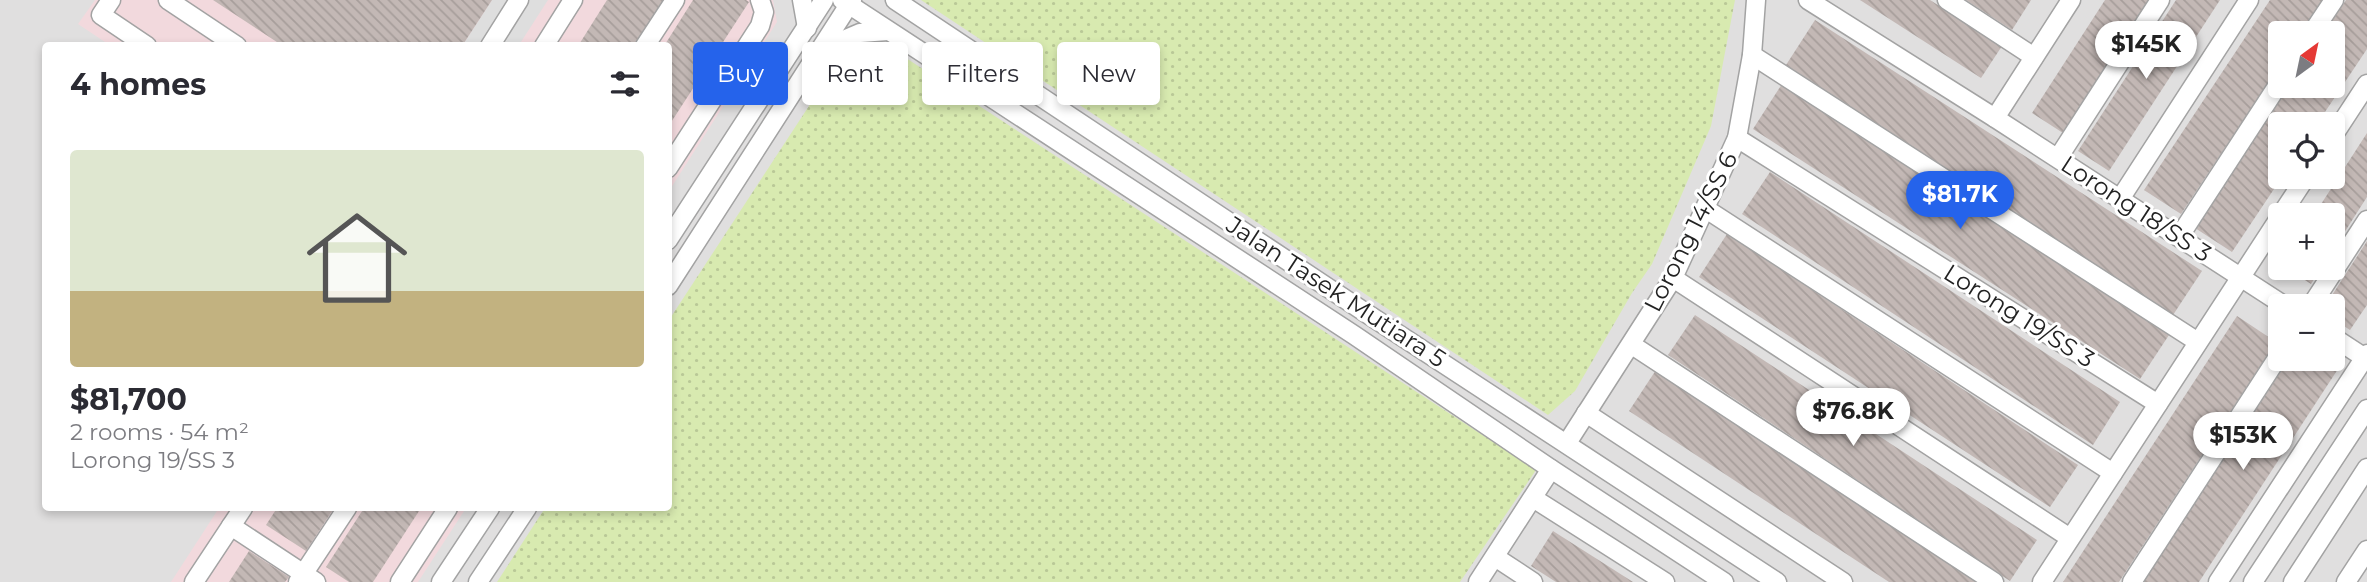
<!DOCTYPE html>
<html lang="en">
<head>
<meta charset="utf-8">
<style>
  :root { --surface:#fff; --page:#f7f7f7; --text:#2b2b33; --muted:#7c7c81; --accent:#2563eb }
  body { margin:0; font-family:Montserrat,sans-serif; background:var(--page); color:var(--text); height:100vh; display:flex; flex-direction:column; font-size:26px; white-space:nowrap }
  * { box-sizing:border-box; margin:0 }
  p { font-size:23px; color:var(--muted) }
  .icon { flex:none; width:38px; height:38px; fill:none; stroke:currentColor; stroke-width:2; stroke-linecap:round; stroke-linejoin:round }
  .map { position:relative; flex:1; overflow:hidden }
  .sheet { position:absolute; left:42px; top:42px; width:630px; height:469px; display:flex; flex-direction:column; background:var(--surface); border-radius:7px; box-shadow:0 4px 10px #0003 }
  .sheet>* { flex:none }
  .top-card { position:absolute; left:693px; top:42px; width:665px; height:63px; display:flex; gap:14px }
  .needle { width:46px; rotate:33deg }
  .buttons { position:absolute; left:2268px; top:21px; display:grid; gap:14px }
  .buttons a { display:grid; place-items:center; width:77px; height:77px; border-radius:7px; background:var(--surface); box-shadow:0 4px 10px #0003; font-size:35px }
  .price { position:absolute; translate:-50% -60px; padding:0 16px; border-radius:24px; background:#fff; color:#222; font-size:23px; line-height:46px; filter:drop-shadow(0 2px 4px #0008) }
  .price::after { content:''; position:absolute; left:50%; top:42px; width:21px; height:16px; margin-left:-10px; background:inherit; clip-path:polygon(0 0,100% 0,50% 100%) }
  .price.active { background:var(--accent); color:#fff }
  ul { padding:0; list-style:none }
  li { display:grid; align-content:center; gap:14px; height:371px; padding:0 28px }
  li span { display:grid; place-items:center; height:217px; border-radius:7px; color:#555 }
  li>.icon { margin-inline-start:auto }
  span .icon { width:126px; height:126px; fill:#fffc; stroke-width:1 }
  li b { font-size:30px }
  h2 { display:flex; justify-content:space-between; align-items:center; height:84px; padding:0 28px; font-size:30px }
  .chip { padding:0 24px; border-radius:7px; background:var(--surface); box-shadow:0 4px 10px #0003; font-size:24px; line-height:63px }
  .chip.active { background:var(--accent); color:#fff }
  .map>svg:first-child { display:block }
  .residential { fill:#e0dfdf; fill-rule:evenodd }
  .commercial { fill:#f2d9dd }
  .grass { fill:url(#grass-dots) }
  .parking { fill:#dedede }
  .building { fill:url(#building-back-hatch) }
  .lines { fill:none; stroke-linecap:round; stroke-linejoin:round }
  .minor-casing { stroke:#a3a3a3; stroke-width:21 }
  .minor { stroke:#fff; stroke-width:18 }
  .labels { text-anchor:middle; stroke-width:6; stroke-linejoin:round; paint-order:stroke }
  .street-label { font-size:24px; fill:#222; stroke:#fff }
</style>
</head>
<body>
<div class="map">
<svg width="2367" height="582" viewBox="0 0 2367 582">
  <defs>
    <pattern id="grass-dots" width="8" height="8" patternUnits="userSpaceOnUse" patternTransform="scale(1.75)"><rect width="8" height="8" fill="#d8eab0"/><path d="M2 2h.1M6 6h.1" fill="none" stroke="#b9c897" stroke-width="1.8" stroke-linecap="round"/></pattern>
    <pattern id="building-back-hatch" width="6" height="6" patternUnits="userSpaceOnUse" patternTransform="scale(1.75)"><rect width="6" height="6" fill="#c3b8b5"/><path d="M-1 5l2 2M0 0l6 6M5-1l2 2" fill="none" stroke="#a79e9b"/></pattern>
  </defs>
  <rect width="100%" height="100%" fill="#f2ede9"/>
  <path class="residential" d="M0,0H2367V582H0ZM2280,33H2333V86H2280ZM46,46H668V508H46ZM2280,124H2333V177H2280ZM2280,215H2333V268H2280ZM2280,306H2333V359H2280Z"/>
  <g class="commercial">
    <path d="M95,0H773L777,22L669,191L668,46H111L78,24Z"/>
    <path d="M219,508H466L418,582H171Z"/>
  </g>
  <g class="grass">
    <path d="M921,0H1735L1711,126L1652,264L1632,293L1575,391L1548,415Z"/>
    <path d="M883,43L1536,470L1460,582H497L545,508H668L669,320L841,57Z"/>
  </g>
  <path class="parking" d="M492,0H548L519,45L462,46Z"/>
  <g class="building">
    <path d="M213,0H492L462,46H283Z"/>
    <path d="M607,0H664L634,46H578Z"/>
    <path d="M693,0H746L749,2L668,127V46H664Z"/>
    <path d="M1860,0H1930L2002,46L1981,78Z"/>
    <path d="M1966,0H2031L2012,30Z"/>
    <path d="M2105,0H2149L2063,133L2032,113Z"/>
    <path d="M2176,0H2220L2109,171L2078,151Z"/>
    <path d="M2270,0H2323L2301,33H2280V65L2181,214L2144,190Z"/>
    <path d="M2346,0H2367V49L2317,124H2280V177H2282L2232,252L2195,228L2289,86H2333V33H2324Z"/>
    <path d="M1815,20L2202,271L2173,315L1786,65Z"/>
    <path d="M1782,84L2169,335L2140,379L1753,129Z"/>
    <path d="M2367,133V197L2333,250V215H2314Z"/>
    <path d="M1770,172L2120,402L2093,445L1742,214Z"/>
    <path d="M1727,234L2078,465L2050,507L1699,277Z"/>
    <path d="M2367,241V305L2350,330L2333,319V306H2325Z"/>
    <path d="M2286,268H2321L2311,284Z"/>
    <path d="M1695,315L2037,540L2010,581L1668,355Z"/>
    <path d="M2237,316L2276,342L2119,582H2063Z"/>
    <path d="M2289,359H2323L2338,369L2199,582H2143Z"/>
    <path d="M1656,370L1977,582H1889L1629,411Z"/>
    <path d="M277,508H334L306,551L266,525Z"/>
    <path d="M364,508H421L373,582H349L326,567Z"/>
    <path d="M1553,531L1633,582H1556L1531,566Z"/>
    <path d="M249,551L289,577L285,582H229Z"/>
  </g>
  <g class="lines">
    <defs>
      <g id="minor">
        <path d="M111,0L101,15L147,46"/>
        <path d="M168,0L237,46"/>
        <path d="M802,0L807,28"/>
        <path d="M842,0L1354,335L1551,469L1724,582"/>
        <path d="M895,0L1366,313L1777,582"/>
        <path d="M1808,0L1995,118L2285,306"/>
        <path d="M1947,0L2034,57"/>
        <path d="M2312,33L2334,0"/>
        <path d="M490,46L519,0"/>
        <path d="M544,46L573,0"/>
        <path d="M645,46L675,0"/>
        <path d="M818,51L860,33L888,31"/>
        <path d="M1752,55L2198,342"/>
        <path d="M1995,118L2071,0"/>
        <path d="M2333,136L2367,84"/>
        <path d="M1737,138L2158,404"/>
        <path d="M2058,158L2160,0"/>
        <path d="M668,168L760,26L764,12L760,0"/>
        <path d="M2120,199L2249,0"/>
        <path d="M1706,209L2113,473"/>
        <path d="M2281,215L2306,177"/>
        <path d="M2179,237L2280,82"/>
        <path d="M668,240L824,0"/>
        <path d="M1673,278L2070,538"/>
        <path d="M668,286L852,0"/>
        <path d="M2311,306L2367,220"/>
        <path d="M2333,337L2365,358"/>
        <path d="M1632,345L1994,582"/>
        <path d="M1586,413L1843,582"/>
        <path d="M1567,443L1673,278L1737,138L1752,55L1756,0"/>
        <path d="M1533,498L1665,582"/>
        <path d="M231,526L316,582"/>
        <path d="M1495,557L1533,582"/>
        <path d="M194,582L243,508"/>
        <path d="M298,582L347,508"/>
        <path d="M400,582L448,508"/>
        <path d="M441,582L490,508"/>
        <path d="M478,582L527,508"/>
        <path d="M1478,582L1551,469"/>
        <path d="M2042,582L2280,217"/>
        <path d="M2132,582L2280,354"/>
        <path d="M2218,582L2367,354"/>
        <path d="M2253,582L2367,409"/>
        <path d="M2293,582L2367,468"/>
        <path d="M2346,582L2367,550"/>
      </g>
    </defs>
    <use href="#minor" class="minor-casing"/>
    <use href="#minor" class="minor"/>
  </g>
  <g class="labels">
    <g class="street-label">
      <text transform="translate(2136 209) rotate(33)" y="8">Lorong 18/SS 3</text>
      <text transform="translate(1691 232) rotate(-63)" y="8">Lorong 14/SS 6</text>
      <text transform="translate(1336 292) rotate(33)" y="8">Jalan Tasek Mutiara 5</text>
      <text transform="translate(2019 316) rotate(32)" y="8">Lorong 19/SS 3</text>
    </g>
  </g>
</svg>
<div class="buttons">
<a><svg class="needle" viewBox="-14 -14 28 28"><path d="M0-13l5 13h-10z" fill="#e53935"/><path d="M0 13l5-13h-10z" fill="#7c7c81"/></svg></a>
<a><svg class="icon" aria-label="locate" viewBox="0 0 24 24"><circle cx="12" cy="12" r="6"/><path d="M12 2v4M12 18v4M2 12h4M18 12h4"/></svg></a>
<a>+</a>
<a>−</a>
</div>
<b class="price" style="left:2146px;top:81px">$145K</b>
<b class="price active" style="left:1960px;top:231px">$81.7K</b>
<b class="price" style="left:1853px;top:448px">$76.8K</b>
<b class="price" style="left:2243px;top:472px">$153K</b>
<div class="top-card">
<a class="chip active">Buy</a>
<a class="chip">Rent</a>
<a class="chip">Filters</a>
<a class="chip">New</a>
</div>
<section class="sheet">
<h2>4 homes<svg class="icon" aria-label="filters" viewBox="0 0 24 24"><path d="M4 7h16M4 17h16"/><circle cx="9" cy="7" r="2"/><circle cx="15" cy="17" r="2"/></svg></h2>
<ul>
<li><span style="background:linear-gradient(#dfe7d0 65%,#c2b280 0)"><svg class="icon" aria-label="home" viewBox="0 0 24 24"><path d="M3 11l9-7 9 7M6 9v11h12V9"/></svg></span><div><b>$81,700</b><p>2 rooms · 54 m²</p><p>Lorong 19/SS 3</p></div></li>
</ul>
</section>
</div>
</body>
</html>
